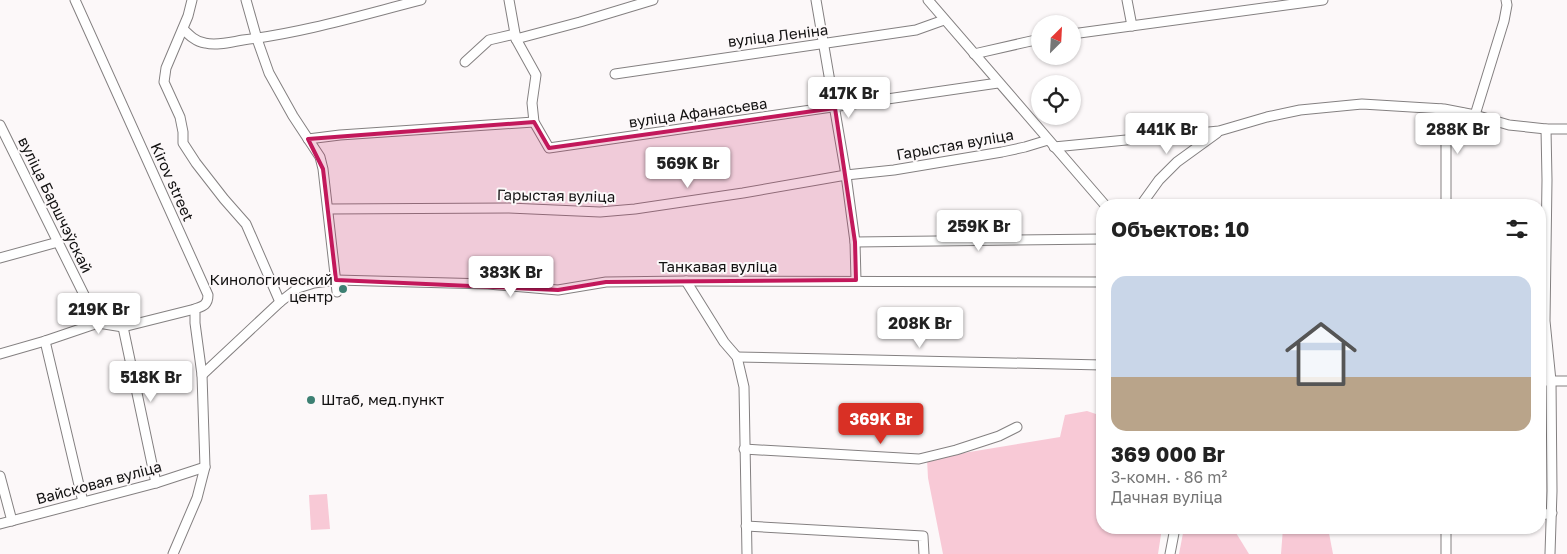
<!DOCTYPE html>
<html lang="ru">
<head>
<meta charset="utf-8">
<style>
  :root { --surface:#fff; --page:#f6f6f6; --text:#222; --muted:#767676; --line:#e0e0e0; --accent:#d93025 }
  body { margin:0; font-family:"Golos Text",sans-serif; background:var(--page); color:var(--text); height:100vh; display:flex; flex-direction:column; font-size:19px; white-space:nowrap }
  * { box-sizing:border-box; margin:0 }
  p { font-size:16px; color:var(--muted) }
  .icon { flex:none; width:28px; height:28px; fill:none; stroke:currentColor; stroke-width:2; stroke-linecap:round; stroke-linejoin:round }
  .map { position:relative; flex:1; overflow:hidden }
  .side { position:absolute; left:1096px; top:199px; width:450px; height:335px; display:flex; flex-direction:column; background:var(--surface); border-radius:20px; box-shadow:0 1px 4px #0004 }
  .side>* { flex:none }
  .needle { width:32px; rotate:24deg }
  .controls { position:absolute; left:1031px; top:15px; display:grid; gap:10px }
  .controls a { display:grid; place-items:center; width:50px; height:50px; border-radius:50%; background:var(--surface); box-shadow:0 1px 4px #0004; font-size:25px }
  .price { position:absolute; translate:-50% -42px; padding:0 11px; border-radius:5px; background:#fff; color:#222; font-size:16px; line-height:32px; filter:drop-shadow(0 1px 2px #0008) }
  .price::after { content:''; position:absolute; left:50%; top:30px; width:15px; height:11px; margin-left:-8px; background:inherit; clip-path:polygon(0 0,100% 0,50% 100%) }
  .price.active { background:var(--accent); color:#fff }
  ul { padding:0; list-style:none }
  li { display:grid; align-content:center; gap:10px; height:265px; padding:0 15px }
  li+li { border-top:1px solid var(--line) }
  li span { display:grid; place-items:center; height:155px; border-radius:15px; color:#555 }
  li>.icon { margin-inline-start:auto }
  span .icon { width:90px; height:90px; fill:#fffc; stroke-width:1 }
  li b { font-size:21px }
  h2 { display:flex; justify-content:space-between; align-items:center; height:60px; padding:0 15px; font-size:21px }
  .map>svg:first-child { display:block }
  .green { fill:#f8c9d6 }
  .lines { fill:none; stroke-linecap:round; stroke-linejoin:round }
  .minor-casing { stroke:#848081; stroke-width:11 }
  .minor { stroke:#fff; stroke-width:9 }
  .marked { fill:#c2185b; fill-opacity:0.2; stroke:#c2185b; stroke-width:4; stroke-linejoin:round }
  .poi-dot { fill:#3d8073; stroke:#fcf8f9; stroke-width:2 }
  .labels { text-anchor:middle; stroke-width:4; stroke-linejoin:round; paint-order:stroke }
  .street-label { font-size:15px; fill:#131212; stroke:#fcf8f9 }
  .poi-label { font-size:15px; fill:#131212; stroke:#fcf8f9; text-anchor:end }
</style>
</head>
<body>
<div class="map">
<svg width="1567" height="554" viewBox="0 0 1567 554">
  <rect width="100%" height="100%" fill="#fcf8f9"/>
  <g class="green">
    <path d="M1087,411L1102,416V528H1162L1158,554H943L928,478L927,459L1060,437L1065,415Z"/>
    <path d="M327,494L330,529L311,530L309,495Z"/>
    <path d="M1184,528H1233L1249,554H1179Z"/>
    <path d="M1283,528H1328L1333,554H1281Z"/>
  </g>
  <g class="lines">
    <defs>
      <g id="minor">
        <path d="M75,0L208,295C208,305 203,306 195,309V323L202,375L205,467L197,498L173,554"/>
        <path d="M192,0L188,16L166,68L164,82L180,117L183,132V143L196,163L224,199L246,224L280,302"/>
        <path d="M246,0L257,39L269,73L293,116L320,157L323,169L337,292"/>
        <path d="M509,0L516,39L536,75L532,103L534,122L549,148L998,83"/>
        <path d="M816,0L846,175L855,242L856,280"/>
        <path d="M928,0L1105,205"/>
        <path d="M1127,0L1132,26"/>
        <path d="M183,29C189,35 196,42 205,43C217,46 231,42 243,40C303,33 362,15 421,0"/>
        <path d="M1072,34L1323,0"/>
        <path d="M516,39L580,22L653,0"/>
        <path d="M974,54L1040,39"/>
        <path d="M465,62L489,40L515,34"/>
        <path d="M615,74L916,30L944,20"/>
        <path d="M1441,109L1446,130V205"/>
        <path d="M1475,115L1504,21L1507,5L1506,0"/>
        <path d="M0,125L98,323"/>
        <path d="M1546,129L1547,180L1545,321L1551,381L1552,491L1550,554"/>
        <path d="M1446,130L1463,113"/>
        <path d="M308,139L340,135L534,122"/>
        <path d="M1054,147L1219,131L1267,117L1300,110L1362,104L1444,109L1475,115L1509,125L1546,129H1567"/>
        <path d="M1141,205L1159,180L1177,162L1217,133"/>
        <path d="M328,209L509,208L600,212L635,209L743,193L846,175L894,170L1002,152L1025,147L1048,140"/>
        <path d="M855,242L1102,239"/>
        <path d="M0,258L58,242"/>
        <path d="M686,281L724,342L737,357L744,387L747,554"/>
        <path d="M123,327L156,483"/>
        <path d="M45,341L83,502"/>
        <path d="M0,354L45,341L98,323L123,327L195,309"/>
        <path d="M737,357L1102,365"/>
        <path d="M202,375L280,302L298,288L314,283L336,280L488,284L558,290L606,282L686,281L1102,282"/>
        <path d="M1540,381H1567"/>
        <path d="M744,449L919,459L956,450L999,436L1017,427"/>
        <path d="M0,476L12,521"/>
        <path d="M1540,515L1552,513"/>
        <path d="M0,524L156,483L205,467"/>
        <path d="M746,526L923,536L924,554"/>
        <path d="M1446,528V554"/>
        <path d="M1170,554L1175,528"/>
      </g>
    </defs>
    <use href="#minor" class="minor-casing"/>
    <use href="#minor" class="minor"/>
  </g>
  <path class="marked" d="M835,108L855,242L856,280L606,282L558,290L336,280L323,169L308,139L534,122L549,148Z"/>
  <g class="poi-dot">
    <circle cx="343" cy="289" r="5"/>
    <circle cx="311" cy="400" r="5"/>
  </g>
  <g class="labels">
    <g class="street-label">
      <text transform="translate(778 36) rotate(-7)" y="5">вуліца Леніна</text>
      <text transform="translate(698 113) rotate(-8)" y="5">вуліца Афанасьева</text>
      <text transform="translate(955 145) rotate(-10)" y="5">Гарыстая вуліца</text>
      <text transform="translate(172 182) rotate(66)" y="5">Kirov street</text>
      <text transform="translate(556 196) rotate(1)" y="5">Гарыстая вуліца</text>
      <text transform="translate(55 205) rotate(64)" y="5">вуліца Баршчэўскай</text>
      <text x="718" y="272">Танкавая вуліца</text>
      <text transform="translate(99 483) rotate(-15)" y="5">Вайсковая вуліца</text>
    </g>
    <g class="poi-label">
      <text x="333" y="285">Кинологический<tspan x="333" dy="17">центр</tspan></text>
      <text x="321" y="405" text-anchor="start">Штаб, мeд.пункт</text>
    </g>
  </g>
</svg>
<div class="controls">
<a><svg class="needle" viewBox="-14 -14 28 28"><path d="M0-13l5 13h-10z" fill="#e53935"/><path d="M0 13l5-13h-10z" fill="#767676"/></svg></a>
<a><svg class="icon" aria-label="locate" viewBox="0 0 24 24"><circle cx="12" cy="12" r="6"/><path d="M12 2v4M12 18v4M2 12h4M18 12h4"/></svg></a>
</div>
<b class="price" style="left:849px;top:119px">417K Br</b>
<b class="price" style="left:1167px;top:155px">441K Br</b>
<b class="price" style="left:1458px;top:155px">288K Br</b>
<b class="price" style="left:688px;top:189px">569K Br</b>
<b class="price" style="left:979px;top:252px">259K Br</b>
<b class="price" style="left:511px;top:298px">383K Br</b>
<b class="price" style="left:99px;top:335px">219K Br</b>
<b class="price" style="left:920px;top:349px">208K Br</b>
<b class="price" style="left:151px;top:403px">518K Br</b>
<b class="price active" style="left:881px;top:445px">369K Br</b>
<section class="side">
<h2>Объектов: 10<svg class="icon" aria-label="filters" viewBox="0 0 24 24"><path d="M4 7h16M4 17h16"/><circle cx="9" cy="7" r="2"/><circle cx="15" cy="17" r="2"/></svg></h2>
<ul>
<li><span style="background:linear-gradient(#c9d6e8 65%,#b9a48a 0)"><svg class="icon" aria-label="home" viewBox="0 0 24 24"><path d="M3 11l9-7 9 7M6 9v11h12V9"/></svg></span><div><b>369 000 Br</b><p>3-комн. · 86 m²</p><p>Дачная вуліца</p></div></li>
</ul>
</section>
</div>
</body>
</html>
